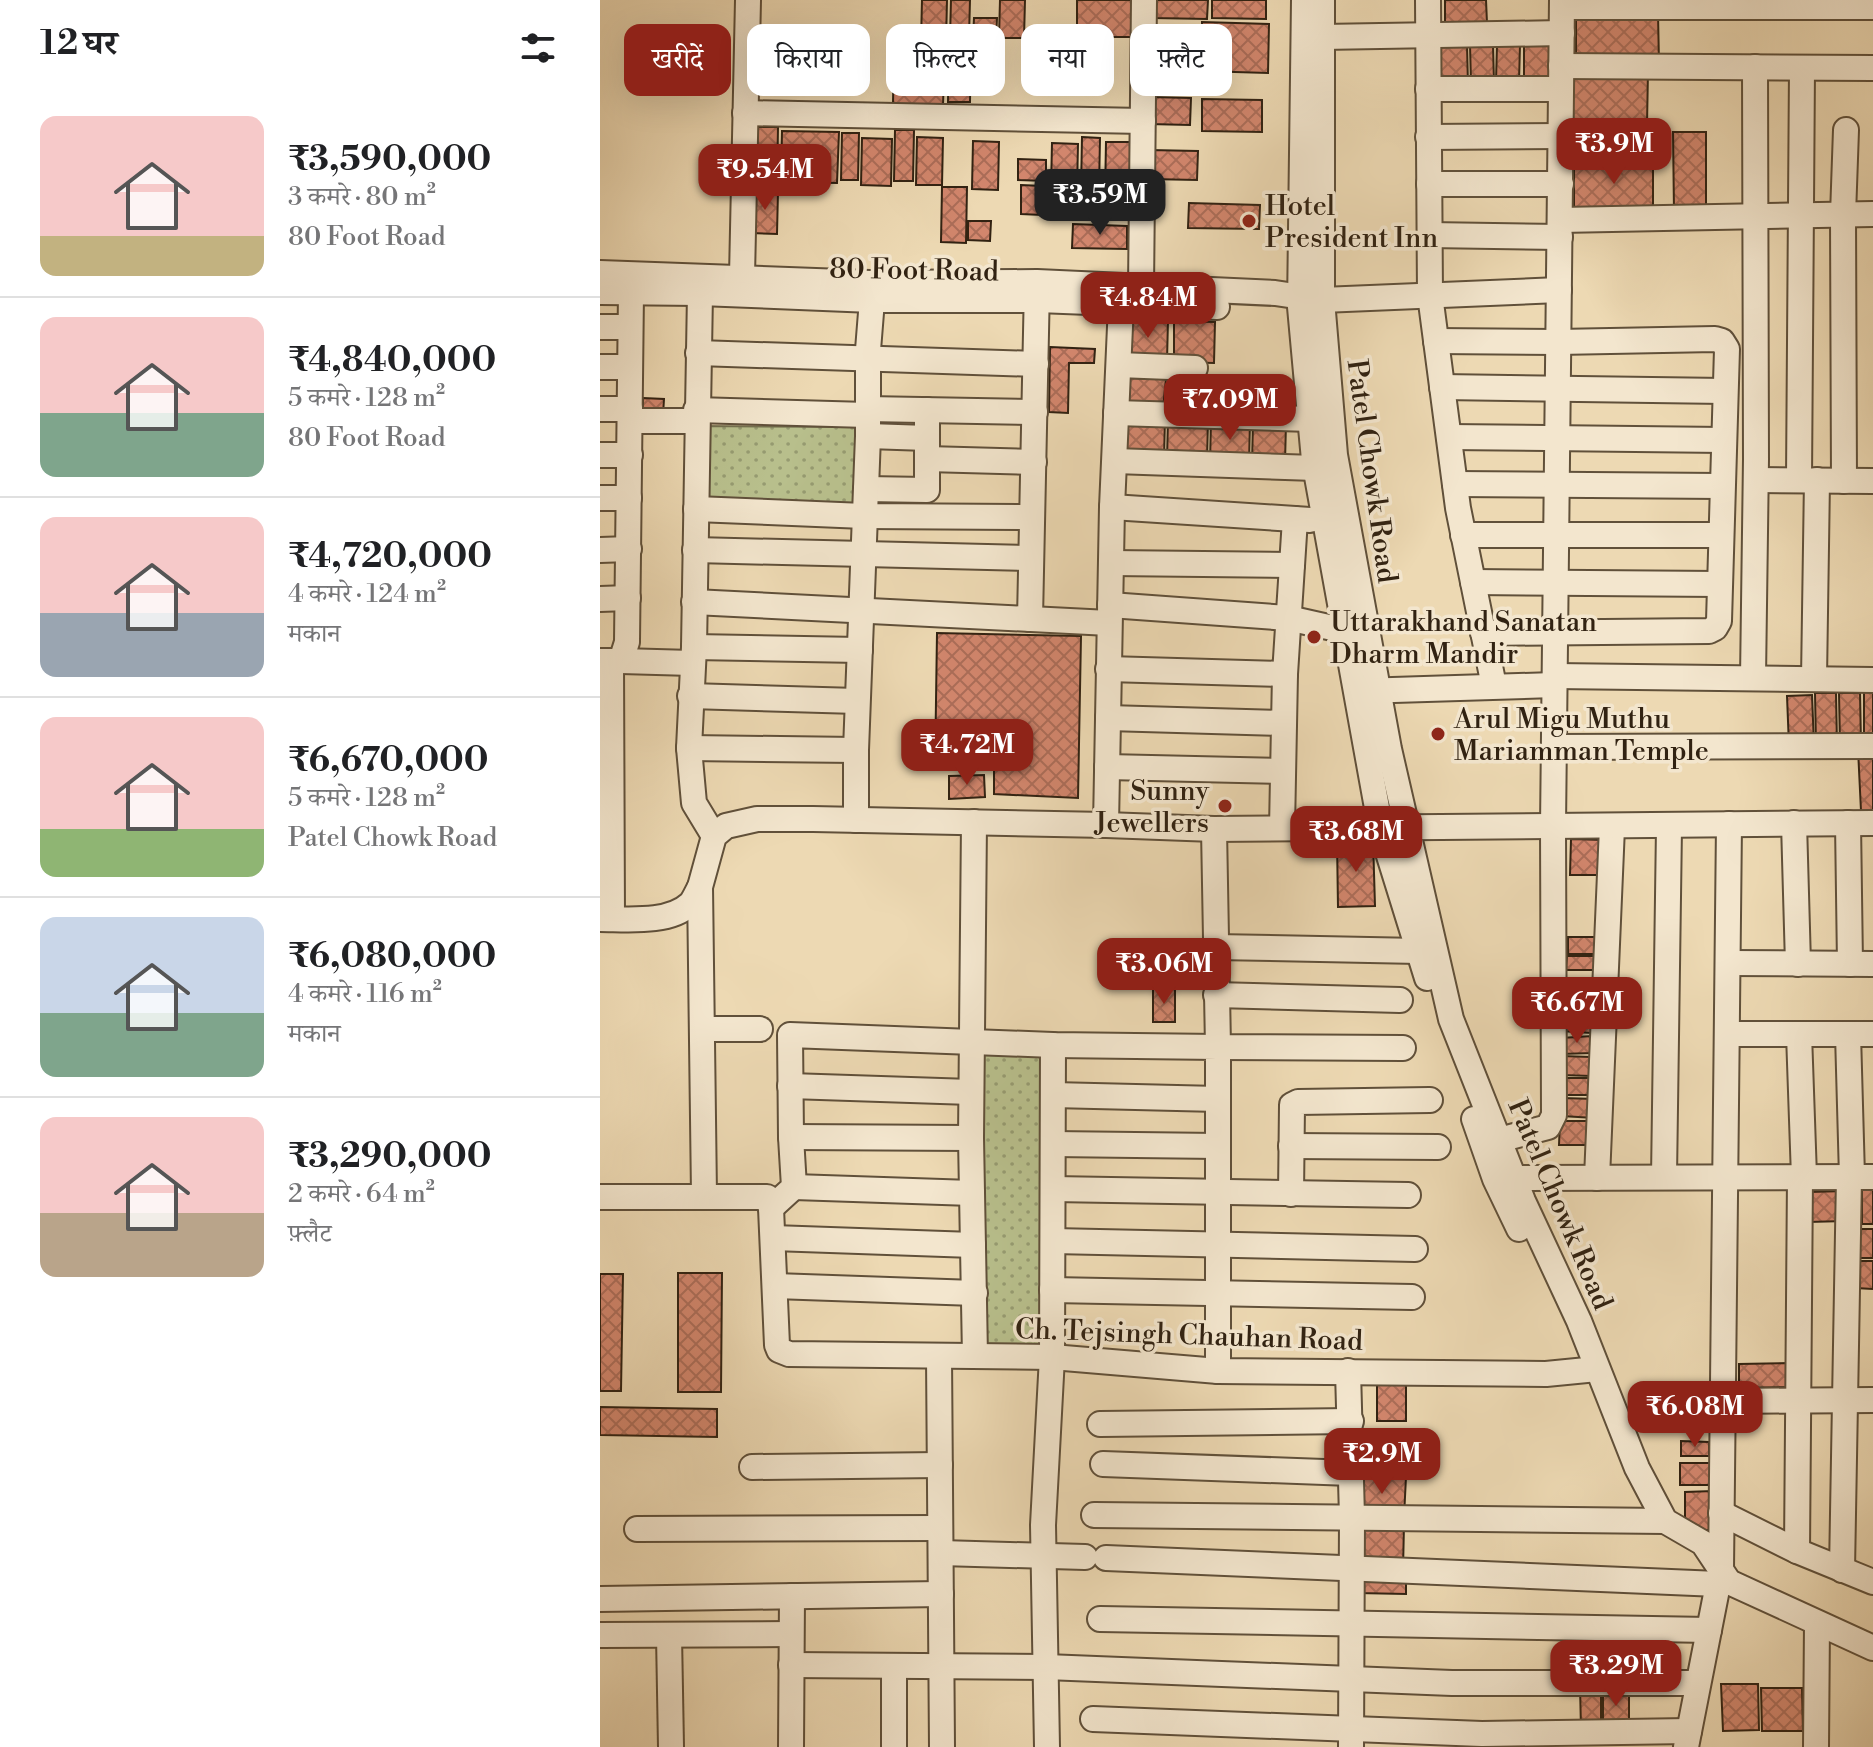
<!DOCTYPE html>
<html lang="hi">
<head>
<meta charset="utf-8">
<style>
  :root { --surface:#fff; --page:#f2f2f2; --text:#202124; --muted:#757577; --line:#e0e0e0; --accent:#8f2418 }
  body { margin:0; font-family:"Libre Bodoni","Noto Serif Devanagari",serif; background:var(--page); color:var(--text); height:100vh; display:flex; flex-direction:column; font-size:30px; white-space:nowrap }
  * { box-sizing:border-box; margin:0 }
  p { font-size:26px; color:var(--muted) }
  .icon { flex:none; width:44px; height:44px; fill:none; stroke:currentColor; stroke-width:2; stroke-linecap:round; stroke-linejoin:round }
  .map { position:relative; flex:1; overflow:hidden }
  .details { display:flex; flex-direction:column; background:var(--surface); width:600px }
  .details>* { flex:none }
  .banner { position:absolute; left:24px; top:24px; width:760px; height:72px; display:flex; gap:16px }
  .price { position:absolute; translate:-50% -68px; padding:0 18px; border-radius:16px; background:var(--accent); color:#fff; font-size:26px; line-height:52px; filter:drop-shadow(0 2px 4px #0008) }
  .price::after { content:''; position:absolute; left:50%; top:48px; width:24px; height:18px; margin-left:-12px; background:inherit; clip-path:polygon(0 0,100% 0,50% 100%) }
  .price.current { background:#222; color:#fff }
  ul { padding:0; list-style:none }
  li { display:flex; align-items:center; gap:24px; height:200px; padding:0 40px }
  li+li { border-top:2px solid var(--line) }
  li span { display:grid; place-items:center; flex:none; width:224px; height:160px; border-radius:16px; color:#555 }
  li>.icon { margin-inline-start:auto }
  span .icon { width:96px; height:96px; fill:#fffc; stroke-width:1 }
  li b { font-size:34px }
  h2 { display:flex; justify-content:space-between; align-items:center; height:96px; padding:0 40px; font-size:34px }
  .tag { padding:0 28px; border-radius:16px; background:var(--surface); box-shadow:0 8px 32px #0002; font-size:28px; line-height:72px }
  .tag.current { background:var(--accent); color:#fff }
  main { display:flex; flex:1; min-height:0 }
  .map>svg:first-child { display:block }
  .grass { fill:url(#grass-dots); stroke:#74704f; stroke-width:2 }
  .building { fill:url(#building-cross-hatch); stroke:#312212; stroke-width:2 }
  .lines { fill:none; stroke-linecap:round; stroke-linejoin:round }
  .minor-casing { stroke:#60503a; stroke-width:28 }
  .minor { stroke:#f3e6ce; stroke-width:24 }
  .poi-dot { fill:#8f2418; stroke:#f3e6ce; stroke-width:3 }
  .labels { text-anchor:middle; stroke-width:7; stroke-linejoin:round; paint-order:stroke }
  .poi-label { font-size:28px; fill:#312212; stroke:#f3e6ce; text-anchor:start }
  .street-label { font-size:28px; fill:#312212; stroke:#f3e6ce }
</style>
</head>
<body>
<main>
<section class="details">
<h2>12 घर<svg class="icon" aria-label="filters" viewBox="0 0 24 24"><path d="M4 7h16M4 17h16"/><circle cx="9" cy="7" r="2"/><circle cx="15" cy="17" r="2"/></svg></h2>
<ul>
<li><span style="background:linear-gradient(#f6c9c9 75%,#c2b280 0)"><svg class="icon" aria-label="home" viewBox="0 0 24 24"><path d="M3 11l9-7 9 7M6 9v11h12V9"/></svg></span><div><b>₹3,590,000</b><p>3 कमरे · 80 m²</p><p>80 Foot Road</p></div></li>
<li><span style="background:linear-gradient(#f6c9c9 60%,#7fa58c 0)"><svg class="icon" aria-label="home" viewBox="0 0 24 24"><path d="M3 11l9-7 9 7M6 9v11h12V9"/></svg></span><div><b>₹4,840,000</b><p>5 कमरे · 128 m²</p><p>80 Foot Road</p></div></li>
<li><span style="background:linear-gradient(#f6c9c9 60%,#9aa5b1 0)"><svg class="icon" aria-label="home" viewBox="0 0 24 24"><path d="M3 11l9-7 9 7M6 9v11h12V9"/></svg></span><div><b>₹4,720,000</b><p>4 कमरे · 124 m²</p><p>मकान</p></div></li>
<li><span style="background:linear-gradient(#f6c9c9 70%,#8fb573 0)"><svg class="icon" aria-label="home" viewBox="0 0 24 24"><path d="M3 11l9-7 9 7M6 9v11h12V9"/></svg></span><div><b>₹6,670,000</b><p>5 कमरे · 128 m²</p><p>Patel Chowk Road</p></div></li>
<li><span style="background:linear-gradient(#c9d6e8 60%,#7fa58c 0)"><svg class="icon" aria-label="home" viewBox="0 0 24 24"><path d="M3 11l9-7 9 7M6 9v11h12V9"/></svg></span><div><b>₹6,080,000</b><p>4 कमरे · 116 m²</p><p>मकान</p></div></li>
<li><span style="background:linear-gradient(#f6c9c9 60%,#b9a48a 0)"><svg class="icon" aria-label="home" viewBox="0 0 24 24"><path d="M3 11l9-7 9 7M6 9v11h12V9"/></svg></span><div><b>₹3,290,000</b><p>2 कमरे · 64 m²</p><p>फ़्लैट</p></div></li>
</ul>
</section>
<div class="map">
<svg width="1273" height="1747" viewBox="0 0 1273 1747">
  <defs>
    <pattern id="grass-dots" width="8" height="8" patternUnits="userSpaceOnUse" patternTransform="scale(2)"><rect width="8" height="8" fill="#b8bf8c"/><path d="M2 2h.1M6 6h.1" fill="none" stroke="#969b71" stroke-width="1.8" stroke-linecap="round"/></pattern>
    <pattern id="building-cross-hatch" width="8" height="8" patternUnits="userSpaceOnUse" patternTransform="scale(2)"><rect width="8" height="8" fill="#d2866d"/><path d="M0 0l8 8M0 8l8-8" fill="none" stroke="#ab6d58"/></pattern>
  </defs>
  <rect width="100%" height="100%" fill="#edd9b3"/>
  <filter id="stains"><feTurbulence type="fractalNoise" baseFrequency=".0025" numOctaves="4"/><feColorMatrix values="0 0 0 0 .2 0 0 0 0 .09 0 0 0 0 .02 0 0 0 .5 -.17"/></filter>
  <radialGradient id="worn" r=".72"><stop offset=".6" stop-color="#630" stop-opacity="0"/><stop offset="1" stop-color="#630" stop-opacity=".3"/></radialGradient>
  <g class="grass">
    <path d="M99,426L262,427L260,508L97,503Z"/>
    <path d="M369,1048L444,1049L451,1344L376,1345Z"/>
  </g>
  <g class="building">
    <path d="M322,0H347L346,43L321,42Z"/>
    <path d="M351,0H370L369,37H350Z"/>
    <path d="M400,0H425L424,38H399Z"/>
    <rect x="477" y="0" width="58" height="37"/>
    <path d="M554,0H608L607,19L553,18Z"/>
    <path d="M612,0H666V19L612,18Z"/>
    <path d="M845,0H886L887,23H845Z"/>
    <path d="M1058,13L1059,63L976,64V14Z"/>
    <path d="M374,18H397L396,39L373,38Z"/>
    <path d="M602,22L669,24L668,73L601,71Z"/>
    <path d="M838,44H867L868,86H839Z"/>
    <path d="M294,45L345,46L343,105L293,104Z"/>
    <path d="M870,45H893L894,83H871Z"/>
    <path d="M897,45H920L919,82L896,81Z"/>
    <path d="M924,46H954L953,84H924Z"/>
    <path d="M349,48H371L370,102H348Z"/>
    <path d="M551,69L600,70L599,93L551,92Z"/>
    <path d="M974,69L1048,71L1047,125L972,123Z"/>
    <path d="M550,97L591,98L590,125L549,124Z"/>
    <path d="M602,99L662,100V132L602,131Z"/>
    <path d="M151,127H178L177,187H150Z"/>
    <path d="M973,129L1057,130V159H973Z"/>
    <path d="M295,130H314L313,181H294Z"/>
    <path d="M182,131L239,132L237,183L181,182Z"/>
    <path d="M1073,132H1106V210L1074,211Z"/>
    <path d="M242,133H259L258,180H241Z"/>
    <path d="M317,137L343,138L342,185H316Z"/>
    <path d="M482,137L500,138L499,190H481Z"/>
    <path d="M262,138L292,139L291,186L261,185Z"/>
    <path d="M373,141L399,142L398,190L372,189Z"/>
    <path d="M506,142H532L530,197L505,196Z"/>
    <path d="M452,143L478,144L477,190L451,189Z"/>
    <path d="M549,150L598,151L597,180L549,179Z"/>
    <path d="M418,159L446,160V181L418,180Z"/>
    <path d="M974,162H1053V210L974,209Z"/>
    <path d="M421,185L442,186V215L421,214Z"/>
    <path d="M342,187H367L366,243L341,242Z"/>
    <path d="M152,191H178L177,234L151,233Z"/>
    <path d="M449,193H469L468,216H448Z"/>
    <path d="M589,203L660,205L659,229L588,228Z"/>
    <path d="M368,221H391L390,241L368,240Z"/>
    <path d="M473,224L527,226V249L472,248Z"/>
    <path d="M529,319L568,320L567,361L528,360Z"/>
    <path d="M574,321L615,322L614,363L574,362Z"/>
    <path d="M450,347L495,349L494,363H469L468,413L449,412Z"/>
    <path d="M524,378L566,379L563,408L523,407Z"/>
    <path d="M570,381L613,382L612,409L569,411Z"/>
    <path d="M43,398L64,399L63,415H43Z"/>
    <path d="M523,417L565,418L564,459L522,458Z"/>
    <path d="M568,419L608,420L607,461L567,460Z"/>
    <path d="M611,421H650L649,462H610Z"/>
    <path d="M653,423H686L685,463H652Z"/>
    <path d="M337,633L481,636L478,798L394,794V769L335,770Z"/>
    <rect x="1264" y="692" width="9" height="52"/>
    <path d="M1215,693H1236L1237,745H1216Z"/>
    <path d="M1239,693H1260L1261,744H1240Z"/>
    <path d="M1212,695L1214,745L1189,746L1187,696Z"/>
    <path d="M1273,748V810L1261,811L1258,749Z"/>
    <path d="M384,775L385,797L349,799V776Z"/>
    <path d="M971,839L1005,840L1004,875H970Z"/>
    <path d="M773,840L775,906L738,907L737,841Z"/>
    <rect x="968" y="937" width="33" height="17"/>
    <path d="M967,956H998V970H966Z"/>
    <rect x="553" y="989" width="22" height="33"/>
    <rect x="968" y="998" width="31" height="16"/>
    <path d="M962,1016L992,1017L991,1033L961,1031Z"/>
    <path d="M992,1036L993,1053L961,1054V1038Z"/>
    <path d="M961,1056L992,1057L991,1076L961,1075Z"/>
    <rect x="961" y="1078" width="33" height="17"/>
    <path d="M962,1098L995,1099L994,1118L962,1116Z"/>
    <path d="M960,1121H990V1145H959Z"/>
    <rect x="1262" y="1189" width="11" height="35"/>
    <path d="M1245,1191V1221L1208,1222V1192Z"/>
    <rect x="1257" y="1229" width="16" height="29"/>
    <path d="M1256,1261H1273V1289L1256,1288Z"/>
    <path d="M78,1273H122L121,1392H78Z"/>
    <path d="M0,1274H23L21,1391H0Z"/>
    <path d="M1191,1363L1192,1387L1139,1388V1364Z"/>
    <path d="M777,1381L806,1382V1421H777Z"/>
    <path d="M0,1407L117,1409V1437L0,1435Z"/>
    <path d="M1081,1441L1109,1442V1456H1081Z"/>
    <rect x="1080" y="1463" width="31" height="22"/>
    <path d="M759,1475L806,1477L804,1517L758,1515Z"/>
    <path d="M1113,1491L1114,1530H1085V1492Z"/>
    <path d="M759,1523L804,1524L803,1570L758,1568Z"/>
    <path d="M757,1573L806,1574V1594L757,1593Z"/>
    <path d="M1121,1684H1158L1159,1730L1123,1731Z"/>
    <path d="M1001,1685V1729H981L980,1686Z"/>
    <rect x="1003" y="1685" width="26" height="45"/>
    <path d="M1161,1688H1202L1203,1731H1162Z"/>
  </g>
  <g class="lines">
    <defs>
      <g id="minor">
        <path d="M704,0L700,307L714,460L781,830L827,978"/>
        <path d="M722,0V300L735,455L789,749L851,1019L923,1201L979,1321L1037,1468L1065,1521L1103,1543L1129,1582L1273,1648"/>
        <path d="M828,0L830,295L858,508L894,686"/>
        <path d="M962,7H1273"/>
        <path d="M722,37L962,33"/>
        <path d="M961,66L1273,68"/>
        <path d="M828,89H961"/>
        <path d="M145,113L543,121"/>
        <path d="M828,137L961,136"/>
        <path d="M829,184H961"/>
        <path d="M960,220L1273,214"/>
        <path d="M829,235L960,237"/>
        <path d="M0,273L270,283L437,282L675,293L722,300L959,290"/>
        <path d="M142,276L148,0"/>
        <path d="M541,288L544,0"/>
        <path d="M0,292L100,293L272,300H438L617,307"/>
        <path d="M100,293L94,647L89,748L94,803L114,836"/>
        <path d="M0,327H29"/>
        <path d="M836,341L958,342L1115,339L1122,341L1127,349L1119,621L1115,628L1109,631L883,633"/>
        <path d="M98,353L436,364"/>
        <path d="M519,365L595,368"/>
        <path d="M0,367H29"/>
        <path d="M842,387L1125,391"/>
        <path d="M0,409H30"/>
        <path d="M267,409L435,412"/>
        <path d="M96,410L267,415"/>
        <path d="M516,413L710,419"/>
        <path d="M30,421H96"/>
        <path d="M268,436L327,438"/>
        <path d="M849,437L1124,440"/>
        <path d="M0,455H30"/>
        <path d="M327,459L434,462"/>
        <path d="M515,461L715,468"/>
        <path d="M1156,480L1273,481"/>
        <path d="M1199,480L1202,68"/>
        <path d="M1244,481L1243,215L1246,130"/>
        <path d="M855,484L1122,486"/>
        <path d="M266,489L327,490V410"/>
        <path d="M0,498H29"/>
        <path d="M512,507L710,520"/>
        <path d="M96,509L264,516L432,517"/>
        <path d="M863,535H1121"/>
        <path d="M0,550L29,549"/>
        <path d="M95,550L431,558"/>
        <path d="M511,563L692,565"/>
        <path d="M873,582L1119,584"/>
        <path d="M0,599L28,598"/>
        <path d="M94,602L509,623"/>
        <path d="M510,605L688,618L746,631"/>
        <path d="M430,619L437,285"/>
        <path d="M94,647L260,650"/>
        <path d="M0,661H21L27,642L31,292"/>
        <path d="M21,661L92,663"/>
        <path d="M11,662L12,919"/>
        <path d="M508,669L685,674"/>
        <path d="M955,676L1273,680"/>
        <path d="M1153,678L1156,459L1155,67"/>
        <path d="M1214,679L1217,480"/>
        <path d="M761,691L954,685"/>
        <path d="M90,696L257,701"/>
        <path d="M508,718L684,723"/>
        <path d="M954,747L1273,746"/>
        <path d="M89,748L256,750"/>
        <path d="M507,767L682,771"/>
        <path d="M256,820V750L268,436V350L272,300"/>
        <path d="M374,822L371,1138L375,1356"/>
        <path d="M1194,823L1198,964"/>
        <path d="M1248,823L1250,964"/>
        <path d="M506,825L512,507L521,304"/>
        <path d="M682,828L685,674L695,519"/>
        <path d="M614,829L618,1047L803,1048"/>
        <path d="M0,919C26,919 69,924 90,904C94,900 97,892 100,887"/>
        <path d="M615,947L819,951"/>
        <path d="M1129,963L1273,964"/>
        <path d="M616,995L800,1000"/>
        <path d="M102,1029H160"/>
        <path d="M1128,1034H1273"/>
        <path d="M1199,1034L1204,1177"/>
        <path d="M1248,1034L1252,1177"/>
        <path d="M190,1086L371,1092"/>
        <path d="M453,1095L618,1099"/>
        <path d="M874,1119L895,1179L919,1229"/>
        <path d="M191,1137L371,1138"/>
        <path d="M899,1140L948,1127L954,1115L953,827L962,0"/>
        <path d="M453,1144L618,1146"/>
        <path d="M691,1146L838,1147"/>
        <path d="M1064,1177L1069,827"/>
        <path d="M915,1178L1273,1177"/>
        <path d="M997,1178L1012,827"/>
        <path d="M194,1187L372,1193"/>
        <path d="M453,1189L808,1195"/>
        <path d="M691,1194L692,1105L698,1102L830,1100"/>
        <path d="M104,1195L100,887L114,836L126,826L157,819H213L506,825L614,829L1273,823"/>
        <path d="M0,1197H167L171,1208L177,1345L179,1350L189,1354L452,1357L618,1371L946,1374L997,1369"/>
        <path d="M171,1208L194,1187L191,1137L190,1035L453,1045L618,1047V1371"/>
        <path d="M173,1238L373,1245"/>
        <path d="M453,1241L815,1249"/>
        <path d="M175,1286L375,1293"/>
        <path d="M452,1290L812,1297"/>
        <path d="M339,1356L342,1747"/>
        <path d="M748,1371L752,1517L751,1747"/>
        <path d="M1123,1401L1273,1400"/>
        <path d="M500,1424L751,1421"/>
        <path d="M503,1464L751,1473"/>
        <path d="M152,1467L340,1465"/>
        <path d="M1121,1513L1197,1551L1273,1582"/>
        <path d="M494,1515L1065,1521"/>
        <path d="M37,1529L340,1528"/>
        <path d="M1197,1551L1200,1177"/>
        <path d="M341,1553L485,1557"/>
        <path d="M506,1558L1118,1584"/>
        <path d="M1242,1570L1249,1177"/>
        <path d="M0,1599L341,1594"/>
        <path d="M500,1619L1109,1630"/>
        <path d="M0,1635L191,1634"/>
        <path d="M69,1635L71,1747"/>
        <path d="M191,1665L446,1667L852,1683H1098"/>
        <path d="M294,1666V1747"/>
        <path d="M493,1719L882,1734L1089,1731"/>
        <path d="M191,1747L192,1596"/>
        <path d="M447,1747L443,1525L452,1357L453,1045"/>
        <path d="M1086,1747L1121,1569L1129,824"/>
        <path d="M1216,1747L1217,1623"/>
      </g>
    </defs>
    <use href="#minor" class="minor-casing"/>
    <use href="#minor" class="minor"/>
  </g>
  <g class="poi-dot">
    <circle cx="649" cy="221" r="8"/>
    <circle cx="714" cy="637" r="8"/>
    <circle cx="838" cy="734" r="8"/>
    <circle cx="625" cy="806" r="8"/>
  </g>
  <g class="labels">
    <g class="poi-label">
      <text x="665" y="215">Hotel<tspan x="665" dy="32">President Inn</tspan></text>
      <text x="730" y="631">Uttarakhand Sanatan<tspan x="730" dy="32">Dharm Mandir</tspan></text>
      <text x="854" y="728">Arul Migu Muthu<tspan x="854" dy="32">Mariamman Temple</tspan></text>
      <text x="609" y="800" text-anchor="end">Sunny<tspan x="609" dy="32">Jewellers</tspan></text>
    </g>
    <g class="street-label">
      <text transform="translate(314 269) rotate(1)" y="10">80 Foot Road</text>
      <text transform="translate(773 471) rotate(82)" y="10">Patel Chowk Road</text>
      <text transform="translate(961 1204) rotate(67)" y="10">Patel Chowk Road</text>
      <text transform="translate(589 1334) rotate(2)" y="10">Ch. Tejsingh Chauhan Road</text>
    </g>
  </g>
  <rect width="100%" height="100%" filter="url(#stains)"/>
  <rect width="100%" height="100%" fill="url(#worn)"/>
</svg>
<b class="price" style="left:1014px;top:186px">₹3.9M</b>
<b class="price" style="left:165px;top:212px">₹9.54M</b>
<b class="price current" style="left:500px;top:237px">₹3.59M</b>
<b class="price" style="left:548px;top:340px">₹4.84M</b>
<b class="price" style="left:630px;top:442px">₹7.09M</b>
<b class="price" style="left:367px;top:787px">₹4.72M</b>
<b class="price" style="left:756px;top:874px">₹3.68M</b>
<b class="price" style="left:564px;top:1006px">₹3.06M</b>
<b class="price" style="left:977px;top:1045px">₹6.67M</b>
<b class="price" style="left:1095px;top:1449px">₹6.08M</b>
<b class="price" style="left:782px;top:1496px">₹2.9M</b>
<b class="price" style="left:1016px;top:1708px">₹3.29M</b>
<div class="banner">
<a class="tag current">खरीदें</a>
<a class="tag">किराया</a>
<a class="tag">फ़िल्टर</a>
<a class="tag">नया</a>
<a class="tag">फ़्लैट</a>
</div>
</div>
</main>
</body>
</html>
